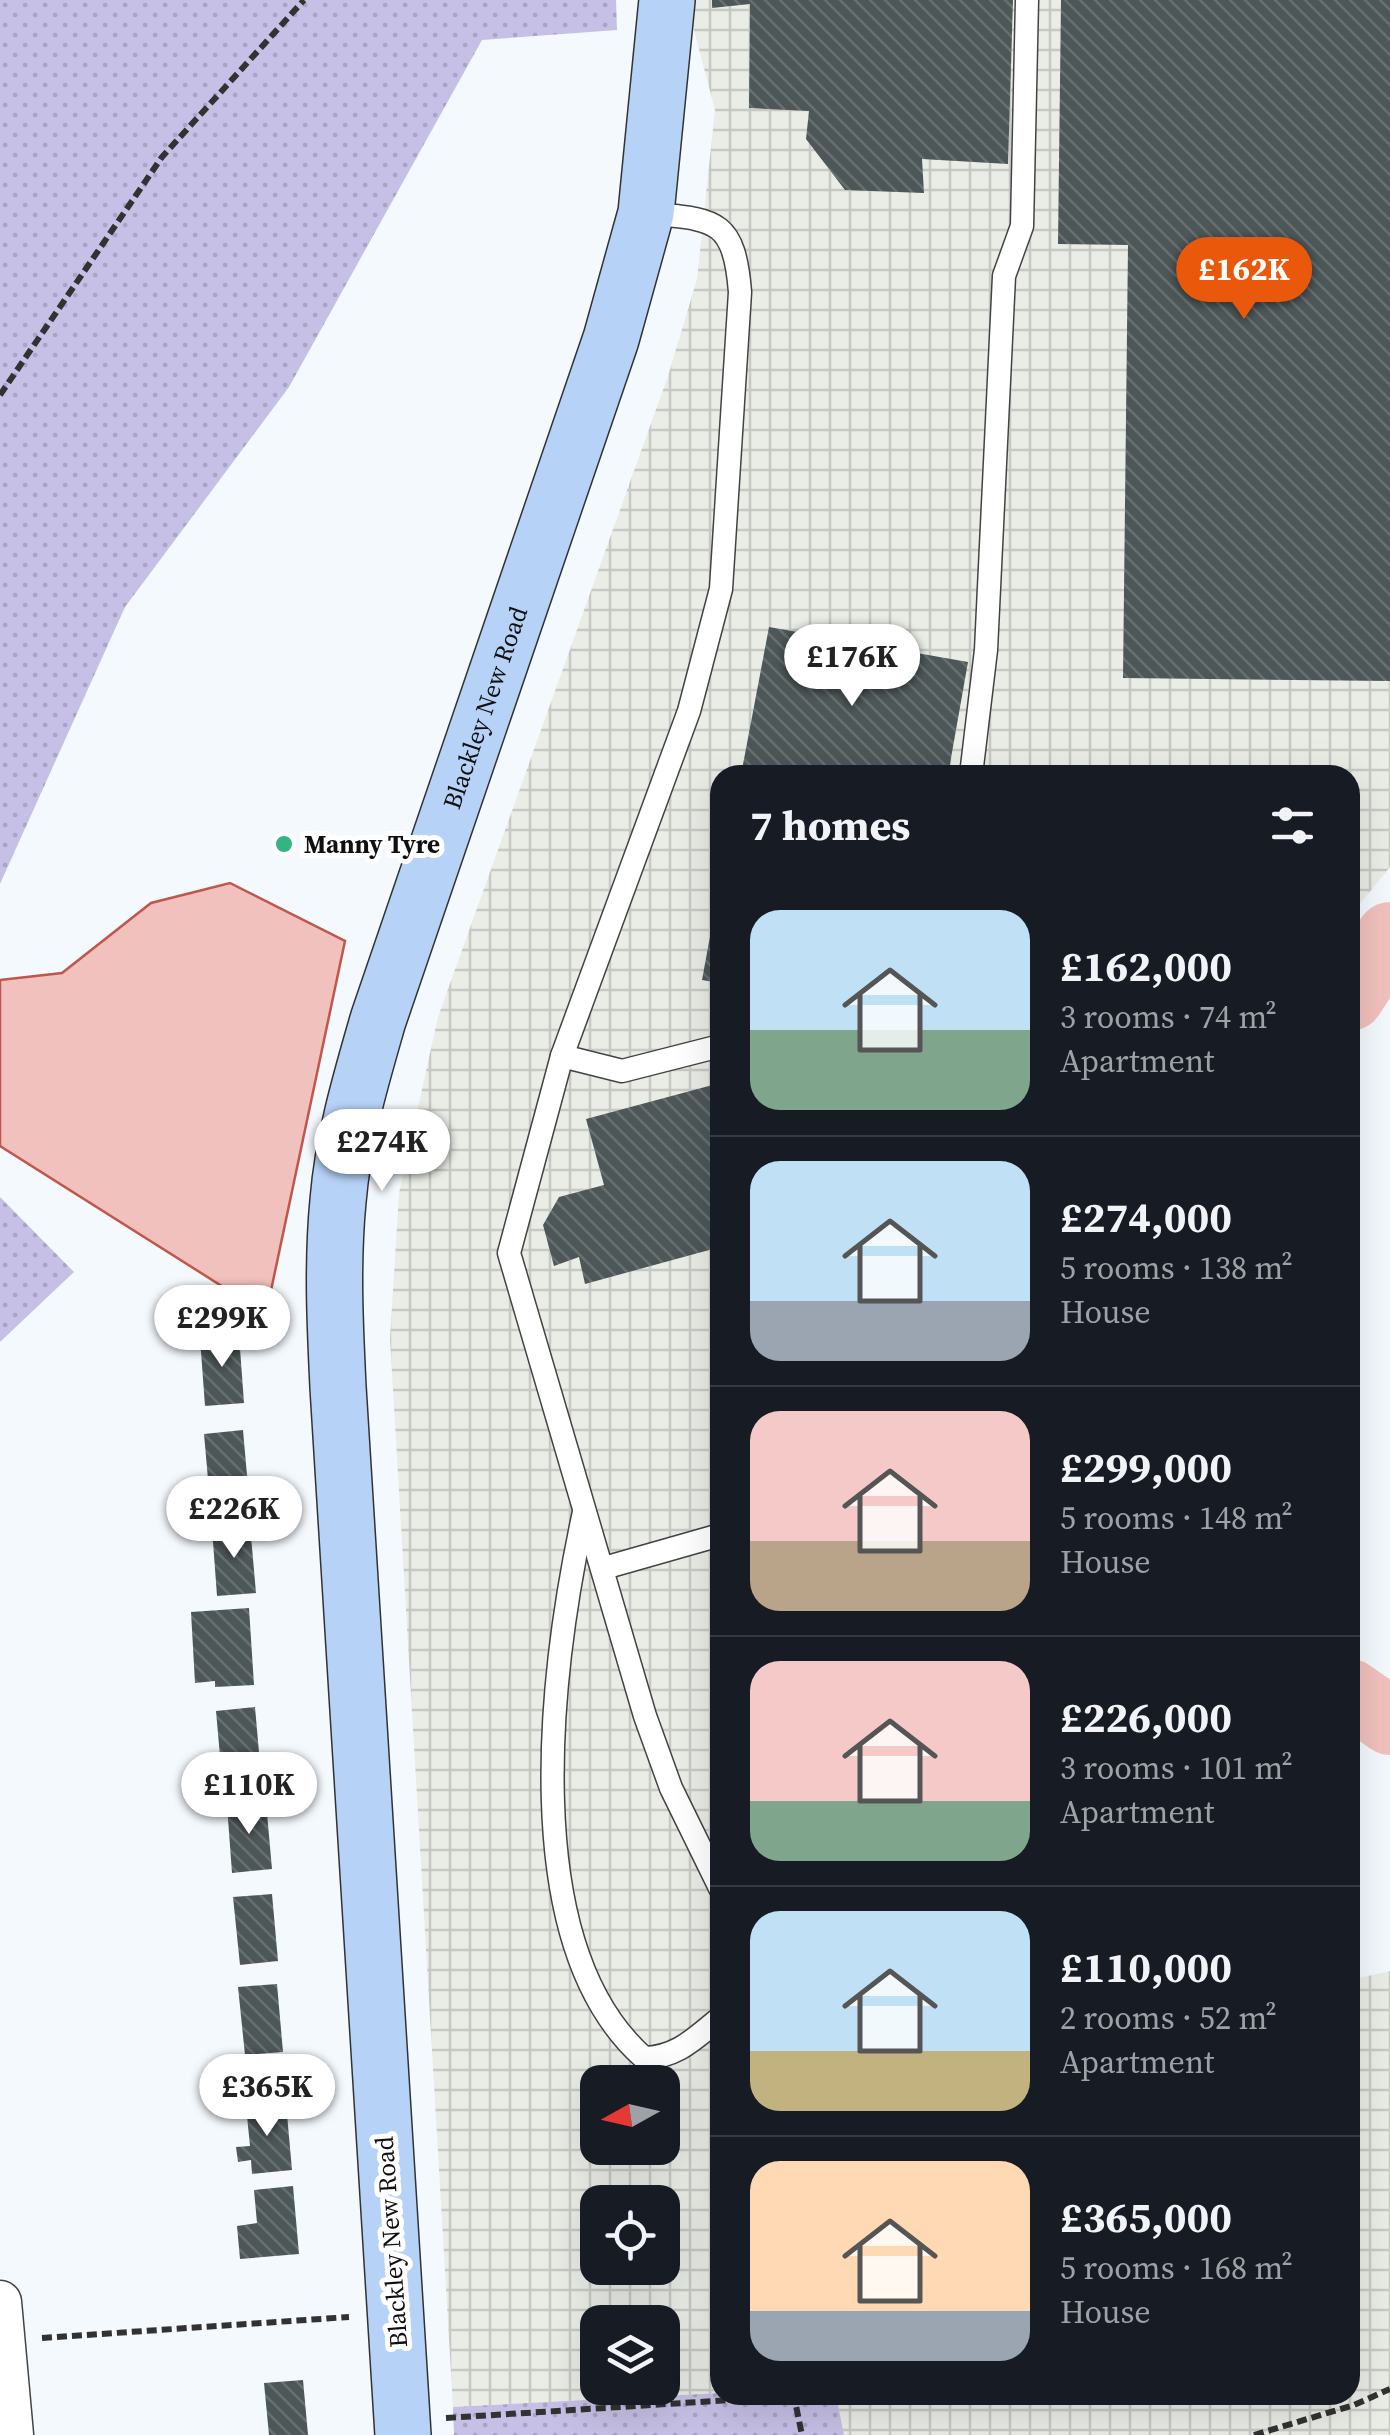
<!DOCTYPE html>
<html lang="en">
<head>
<meta charset="utf-8">
<style>
  :root { --surface:#171b24; --page:#242831; --text:#f1f3f6; --muted:#9ea1a6; --line:#363941; --accent:#ea580c }
  body { margin:0; font-family:"Source Serif 4",serif; background:var(--page); color:var(--text); height:100vh; display:flex; flex-direction:column; font-size:38px; white-space:nowrap }
  * { box-sizing:border-box; margin:0 }
  p { font-size:32px; color:var(--muted) }
  .icon { flex:none; width:55px; height:55px; fill:none; stroke:currentColor; stroke-width:2; stroke-linecap:round; stroke-linejoin:round }
  .map { position:relative; flex:1; overflow:hidden }
  .panel { position:absolute; left:710px; top:765px; width:650px; height:1640px; display:flex; flex-direction:column; background:var(--surface); border-radius:30px; box-shadow:0 10px 40px #0002 }
  .panel>* { flex:none }
  .needle { width:65px; rotate:262deg }
  .buttons { position:absolute; left:580px; top:2065px; display:grid; gap:20px }
  .buttons a { display:grid; place-items:center; width:100px; height:100px; border-radius:20px; background:var(--surface); box-shadow:0 10px 40px #0002; font-size:50px }
  .price { position:absolute; translate:-50% -85px; padding:0 22px; border-radius:35px; background:#fff; color:#222; font-size:32px; line-height:65px; filter:drop-shadow(0 2px 5px #0008) }
  .price::after { content:''; position:absolute; left:50%; top:60px; width:30px; height:22px; margin-left:-15px; background:inherit; clip-path:polygon(0 0,100% 0,50% 100%) }
  .price.active { background:var(--accent); color:#fff }
  ul { padding:0; list-style:none }
  li { display:flex; align-items:center; gap:30px; height:250px; padding:0 40px }
  li+li { border-top:2px solid var(--line) }
  li span { display:grid; place-items:center; flex:none; width:280px; height:200px; border-radius:30px; color:#555 }
  li>.icon { margin-inline-start:auto }
  span .icon { width:120px; height:120px; fill:#fffc; stroke-width:1 }
  li b { font-size:42px }
  h2 { display:flex; justify-content:space-between; align-items:center; height:120px; padding:0 40px; font-size:42px }
  .map>svg:first-child { display:block }
  .industrial { fill:url(#industrial-grid); fill-rule:evenodd }
  .park { fill:url(#park-dots) }
  .water { fill:#f1c1bd; stroke:#c0564c; stroke-width:2.5 }
  .lines { fill:none; stroke-linecap:round; stroke-linejoin:round }
  .river { stroke:#f1c1bd; stroke-width:68 }
  .building { fill:url(#building-back-hatch) }
  .lane-casing { stroke:#434343; stroke-width:25 }
  .street-casing { stroke:#434343; stroke-width:45 }
  .secondary-casing { stroke:#323232; stroke-width:58 }
  .path { stroke:#323232; stroke-width:6; stroke-dasharray:10 5; stroke-linecap:butt }
  .lane { stroke:#fff; stroke-width:22 }
  .street { stroke:#fff; stroke-width:42 }
  .secondary { stroke:#b6d2f7; stroke-width:55 }
  .poi-dot { fill:#35b385; stroke:#fff; stroke-width:4 }
  .labels { text-anchor:middle; stroke-width:10; stroke-linejoin:round; paint-order:stroke }
  .street-label { font-size:25px; fill:#101010; stroke:#fff }
  .poi-label { font-size:25px; font-weight:bold; fill:#101010; stroke:#fff; text-anchor:start }
</style>
</head>
<body>
<div class="map">
<svg width="1390" height="2435" viewBox="0 0 1390 2435">
  <defs>
    <pattern id="industrial-grid" width="8" height="8" patternUnits="userSpaceOnUse" patternTransform="scale(2.5)"><rect width="8" height="8" fill="#e9ede6"/><path d="M0 4h8M4 0v8" fill="none" stroke="#c7cac4"/></pattern>
    <pattern id="park-dots" width="8" height="8" patternUnits="userSpaceOnUse" patternTransform="scale(2.5)"><rect width="8" height="8" fill="#c6c0e6"/><path d="M2 2h.1M6 6h.1" fill="none" stroke="#a9a4c4" stroke-width="1.8" stroke-linecap="round"/></pattern>
    <pattern id="building-back-hatch" width="6" height="6" patternUnits="userSpaceOnUse" patternTransform="scale(2.5)"><rect width="6" height="6" fill="#4d5758"/><path d="M-1 5l2 2M0 0l6 6M5-1l2 2" fill="none" stroke="#686f70"/></pattern>
  </defs>
  <rect width="100%" height="100%" fill="#f4f9fe"/>
  <g class="industrial">
    <path d="M692,0H1390V867L1350,916V775H720V2393L453,2407L390,1339L399,1193L438,1017L668,376L697,279L715,110L690,15ZM598,2082H662V2148H598ZM598,2202H662V2268H598ZM598,2322H662V2388H598Z"/>
    <path d="M1390,1971V2435H844L836,2395H1350V1980Z"/>
  </g>
  <g class="park">
    <path d="M0,0H616L617,30L482,40L289,387L125,607L0,884Z"/>
    <path d="M0,1197L74,1272L0,1342Z"/>
    <path d="M720,2393L836,2395L844,2435H454L453,2407Z"/>
  </g>
  <path class="water" d="M230,883L345,941L266,1314L0,1146V980L62,973L151,903Z"/>
  <g class="lines">
    <g class="river">
      <path d="M1350,997L1390,936"/>
      <path d="M1350,1693L1390,1721"/>
    </g>
  </g>
  <g class="building">
    <path d="M712,0H1013L1008,164L922,159L924,193L845,190L806,139L809,111L749,108L750,4L712,8Z"/>
    <path d="M1061,0H1390V681L1123,678L1128,245L1058,244Z"/>
    <path d="M769,627L968,662L948,775H741Z"/>
    <path d="M718,893H720V983L702,980Z"/>
    <path d="M720,1083V1247L585,1284L579,1257L554,1266L543,1225L559,1197L604,1185L586,1119Z"/>
    <path d="M239,1335L244,1403L205,1406L200,1338Z"/>
    <path d="M243,1430L249,1498L210,1502L204,1434Z"/>
    <path d="M250,1525L256,1593L217,1596L212,1528Z"/>
    <path d="M249,1608L254,1685L215,1687V1681L195,1683L191,1612Z"/>
    <path d="M255,1707L261,1775L222,1779L216,1711Z"/>
    <path d="M266,1802L272,1869L232,1873L227,1805Z"/>
    <path d="M272,1894L278,1961L240,1965L233,1897Z"/>
    <path d="M277,1984L283,2052L245,2055L238,1987Z"/>
    <path d="M286,2103L292,2170L252,2174L251,2160L238,2162L236,2147L250,2146L246,2106Z"/>
    <path d="M293,2186L299,2254L240,2259L237,2226L257,2223L254,2190Z"/>
    <path d="M303,2380L308,2435H269L264,2383Z"/>
  </g>
  <g class="lines">
    <defs>
      <g id="lane">
        <path d="M646,213C713,220 734,216 740,292L721,589L689,711L562,1056L509,1253L645,1716L671,1788L720,1888"/>
        <path d="M971,775L986,650L1004,276L1022,226L1027,0"/>
        <path d="M562,1056L622,1071L720,1046"/>
        <path d="M584,1512C551,1665 514,1943 644,2058C678,2057 695,2038 720,2018"/>
        <path d="M604,1568L720,1535"/>
      </g>
      <path id="street" d="M0,2302L12,2435"/>
      <g id="secondary">
        <path id="s1" d="M403,2435L338,1387C335,1325 332,1263 338,1201C343,1139 361,1079 378,1020L611,339L646,213L667,0"/>
      </g>
    </defs>
    <use href="#lane" class="lane-casing"/>
    <use href="#street" class="street-casing"/>
    <use href="#secondary" class="secondary-casing"/>
    <g class="path">
      <path d="M0,395L162,157L304,0"/>
      <path d="M42,2338L349,2317"/>
      <path d="M446,2418L794,2396L802,2435"/>
      <path d="M1254,2435L1354,2405L1390,2389"/>
    </g>
    <use href="#lane" class="lane"/>
    <use href="#street" class="street"/>
    <use href="#secondary" class="secondary"/>
  </g>
  <circle class="poi-dot" cx="284" cy="844" r="10"/>
  <g class="labels">
    <g class="street-label">
      <text dy="9" stroke="none"><textPath href="#s1" startOffset="1752">Blackley New Road</textPath></text>
      <text transform="translate(391 2242) rotate(-94)" y="9">Blackley New Road</text>
    </g>
    <g class="poi-label">
      <text x="304" y="853">Manny Tyre</text>
    </g>
  </g>
</svg>
<div class="buttons">
<a><svg class="needle" viewBox="-14 -14 28 28"><path d="M0-13l5 13h-10z" fill="#e53935"/><path d="M0 13l5-13h-10z" fill="#9ea1a6"/></svg></a>
<a><svg class="icon" aria-label="locate" viewBox="0 0 24 24"><circle cx="12" cy="12" r="6"/><path d="M12 2v4M12 18v4M2 12h4M18 12h4"/></svg></a>
<a><svg class="icon" aria-label="layers" viewBox="0 0 24 24"><path d="M12 4l9 5-9 5-9-5zM3 14l9 5 9-5"/></svg></a>
</div>
<b class="price active" style="left:1244px;top:322px">£162K</b>
<b class="price" style="left:852px;top:709px">£176K</b>
<b class="price" style="left:382px;top:1194px">£274K</b>
<b class="price" style="left:222px;top:1370px">£299K</b>
<b class="price" style="left:234px;top:1561px">£226K</b>
<b class="price" style="left:249px;top:1837px">£110K</b>
<b class="price" style="left:267px;top:2139px">£365K</b>
<section class="panel">
<h2>7 homes<svg class="icon" aria-label="filters" viewBox="0 0 24 24"><path d="M4 7h16M4 17h16"/><circle cx="9" cy="7" r="2"/><circle cx="15" cy="17" r="2"/></svg></h2>
<ul>
<li><span style="background:linear-gradient(#bfe0f5 60%,#7fa58c 0)"><svg class="icon" aria-label="home" viewBox="0 0 24 24"><path d="M3 11l9-7 9 7M6 9v11h12V9"/></svg></span><div><b>£162,000</b><p>3 rooms · 74 m²</p><p>Apartment</p></div></li>
<li><span style="background:linear-gradient(#bfe0f5 70%,#9aa5b1 0)"><svg class="icon" aria-label="home" viewBox="0 0 24 24"><path d="M3 11l9-7 9 7M6 9v11h12V9"/></svg></span><div><b>£274,000</b><p>5 rooms · 138 m²</p><p>House</p></div></li>
<li><span style="background:linear-gradient(#f6c9c9 65%,#b9a48a 0)"><svg class="icon" aria-label="home" viewBox="0 0 24 24"><path d="M3 11l9-7 9 7M6 9v11h12V9"/></svg></span><div><b>£299,000</b><p>5 rooms · 148 m²</p><p>House</p></div></li>
<li><span style="background:linear-gradient(#f6c9c9 70%,#7fa58c 0)"><svg class="icon" aria-label="home" viewBox="0 0 24 24"><path d="M3 11l9-7 9 7M6 9v11h12V9"/></svg></span><div><b>£226,000</b><p>3 rooms · 101 m²</p><p>Apartment</p></div></li>
<li><span style="background:linear-gradient(#bfe0f5 70%,#c2b280 0)"><svg class="icon" aria-label="home" viewBox="0 0 24 24"><path d="M3 11l9-7 9 7M6 9v11h12V9"/></svg></span><div><b>£110,000</b><p>2 rooms · 52 m²</p><p>Apartment</p></div></li>
<li><span style="background:linear-gradient(#ffd9b3 75%,#9aa5b1 0)"><svg class="icon" aria-label="home" viewBox="0 0 24 24"><path d="M3 11l9-7 9 7M6 9v11h12V9"/></svg></span><div><b>£365,000</b><p>5 rooms · 168 m²</p><p>House</p></div></li>
</ul>
</section>
</div>
</body>
</html>
